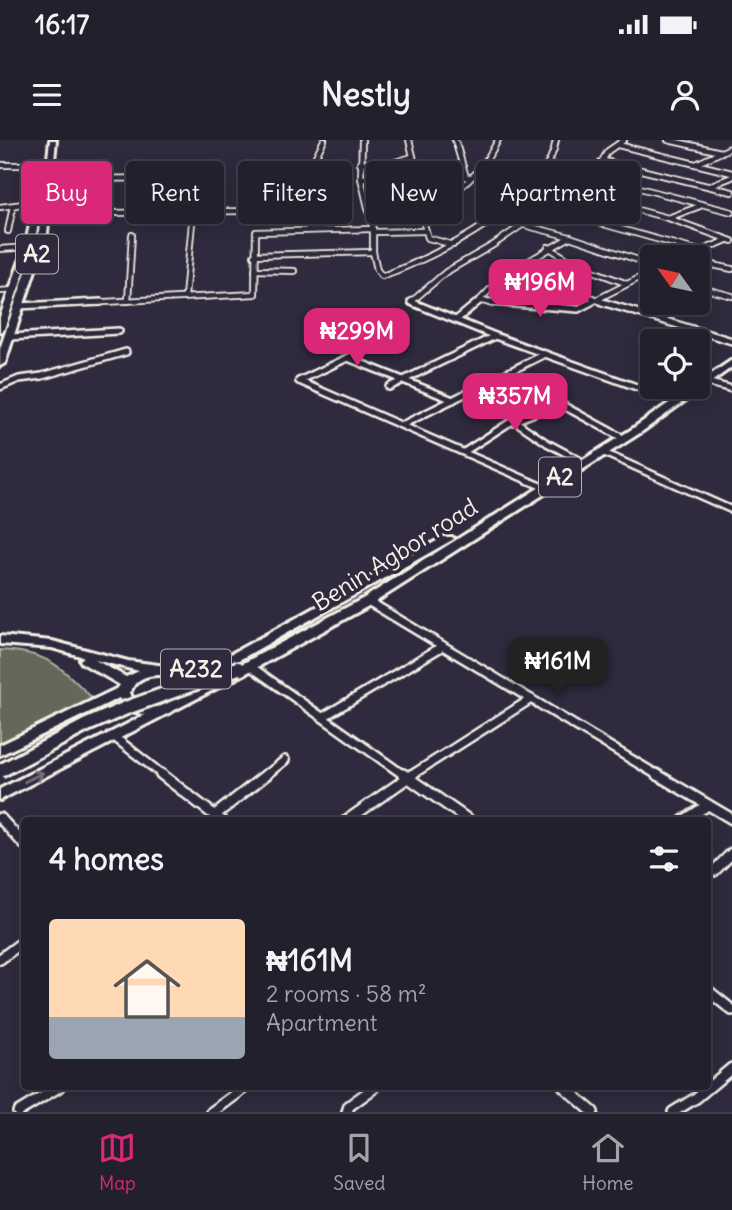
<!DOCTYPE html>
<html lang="en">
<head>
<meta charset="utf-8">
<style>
  :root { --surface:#23202e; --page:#2b2836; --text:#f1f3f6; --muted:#a3a3aa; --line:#403e4a; --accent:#db2777 }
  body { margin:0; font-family:Delius,sans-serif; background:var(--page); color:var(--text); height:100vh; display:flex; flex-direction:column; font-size:26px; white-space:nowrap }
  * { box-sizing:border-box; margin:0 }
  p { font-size:23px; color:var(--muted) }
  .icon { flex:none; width:38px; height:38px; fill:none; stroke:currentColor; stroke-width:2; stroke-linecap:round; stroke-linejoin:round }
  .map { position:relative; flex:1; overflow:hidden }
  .panel { position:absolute; left:21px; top:677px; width:690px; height:273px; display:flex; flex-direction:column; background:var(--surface); border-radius:7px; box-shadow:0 4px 18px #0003,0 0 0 2px var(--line) }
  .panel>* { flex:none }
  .banner { position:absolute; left:21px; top:21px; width:691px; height:63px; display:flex; gap:14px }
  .needle { width:46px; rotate:303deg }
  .tools { position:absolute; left:640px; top:105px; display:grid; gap:14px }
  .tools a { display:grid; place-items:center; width:70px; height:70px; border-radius:7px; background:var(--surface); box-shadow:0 4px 18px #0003,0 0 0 2px var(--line); font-size:35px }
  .price { position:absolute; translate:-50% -60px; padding:0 16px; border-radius:14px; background:var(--accent); color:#fff; font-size:23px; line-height:46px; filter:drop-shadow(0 2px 4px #0008) }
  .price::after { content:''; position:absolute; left:50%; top:42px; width:21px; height:16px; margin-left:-10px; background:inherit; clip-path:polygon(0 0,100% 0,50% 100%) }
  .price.selected { background:#222; color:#fff }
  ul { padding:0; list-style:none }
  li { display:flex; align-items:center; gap:21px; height:175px; padding:0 28px }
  li span { display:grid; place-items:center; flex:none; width:196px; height:140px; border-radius:7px; color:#555 }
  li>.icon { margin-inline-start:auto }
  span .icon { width:84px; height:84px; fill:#fffc; stroke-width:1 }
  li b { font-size:30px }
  h2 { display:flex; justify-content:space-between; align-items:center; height:84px; padding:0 28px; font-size:30px }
  .tag { padding:0 24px; border-radius:7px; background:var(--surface); box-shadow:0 4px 18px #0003,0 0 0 2px var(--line); font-size:24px; line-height:63px }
  .tag.selected { background:var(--accent); color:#fff }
  .status { display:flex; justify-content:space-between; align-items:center; height:49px; padding:0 35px; background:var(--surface); direction:ltr }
  .status svg { height:19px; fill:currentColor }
  header { display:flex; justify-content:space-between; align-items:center; height:91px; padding:0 28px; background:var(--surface); font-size:32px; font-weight:700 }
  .menu { display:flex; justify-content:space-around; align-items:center; height:98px; border-top:2px solid var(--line); background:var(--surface); font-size:19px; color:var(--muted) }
  .menu a { display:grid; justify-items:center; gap:4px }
  .menu .selected { color:var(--accent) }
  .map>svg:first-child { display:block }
  .green { fill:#656759; stroke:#acaca0; stroke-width:2 }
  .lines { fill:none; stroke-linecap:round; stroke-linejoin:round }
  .street-far3-casing { stroke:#f4f1e8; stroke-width:8 }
  .street-far2-casing { stroke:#f4f1e8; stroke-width:10 }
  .street-far1-casing { stroke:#f4f1e8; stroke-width:12 }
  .street-casing { stroke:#f4f1e8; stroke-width:14 }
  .highway-casing { stroke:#f4f1e8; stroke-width:6 }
  .street-far3 { stroke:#2f2a3d; stroke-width:4.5 }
  .street-far2 { stroke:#2f2a3d; stroke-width:5 }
  .street-far1 { stroke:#2f2a3d; stroke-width:7 }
  .street { stroke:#2f2a3d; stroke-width:9 }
  .highway { fill:#2f2a3d; fill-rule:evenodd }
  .highway-bridge-casing { stroke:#f4f1e8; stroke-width:18; stroke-linecap:butt }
  .highway-bridge { stroke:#2f2a3d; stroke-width:12 }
  .oneway { stroke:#747079 }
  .labels { text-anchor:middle; stroke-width:7; stroke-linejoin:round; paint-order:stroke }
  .shield { fill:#2f2a3d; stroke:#b9b5b5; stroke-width:2 }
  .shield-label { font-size:23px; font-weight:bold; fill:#f4f1e8 }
  .street-label { font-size:24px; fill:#f4f1e8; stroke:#2f2a3d }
</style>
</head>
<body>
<div class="status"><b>16:17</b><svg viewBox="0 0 49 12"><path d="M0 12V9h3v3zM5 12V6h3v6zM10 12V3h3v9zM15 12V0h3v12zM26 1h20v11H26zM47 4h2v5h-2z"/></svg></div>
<header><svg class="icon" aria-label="menu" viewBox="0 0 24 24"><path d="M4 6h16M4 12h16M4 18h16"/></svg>Nestly<svg class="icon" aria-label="person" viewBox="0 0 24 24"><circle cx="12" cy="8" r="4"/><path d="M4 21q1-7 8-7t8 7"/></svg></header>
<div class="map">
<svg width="732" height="972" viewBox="0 0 732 972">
  <rect width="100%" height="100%" fill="#2f2a3d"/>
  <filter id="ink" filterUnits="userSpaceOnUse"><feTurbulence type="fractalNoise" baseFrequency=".0143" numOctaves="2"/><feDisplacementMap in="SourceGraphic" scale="14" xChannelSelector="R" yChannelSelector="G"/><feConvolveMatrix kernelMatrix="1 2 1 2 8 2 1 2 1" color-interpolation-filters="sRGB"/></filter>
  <g filter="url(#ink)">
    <path class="green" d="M0,510C48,512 60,526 93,559L0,604Z"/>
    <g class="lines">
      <defs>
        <g id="street-far3">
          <path d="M362,0L361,38L373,89V112L377,130L382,136C436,117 547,62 556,0"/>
          <path d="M409,0L418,37"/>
          <path d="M455,0L466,37"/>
          <path d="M668,0L721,12"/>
          <path d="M618,5L732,33"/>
          <path d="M604,21L732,52"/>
          <path d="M360,23H392L412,17"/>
          <path d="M696,24L732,7"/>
          <path d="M0,25H42"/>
          <path d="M593,36L732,72"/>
          <path d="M411,37L428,98L453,105"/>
          <path d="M361,38L471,37"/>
          <path d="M49,39L192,38"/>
          <path d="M709,46L732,37"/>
          <path d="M571,52L668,78L732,101"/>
          <path d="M369,66C431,66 467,61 498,0"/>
          <path d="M0,67L39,62"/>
          <path d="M546,68L699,111"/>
          <path d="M45,74L242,71L308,67"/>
          <path d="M668,78L700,66"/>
          <path d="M520,84L570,97L653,125"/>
          <path d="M308,89V32L324,0"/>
          <path d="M8,91L13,66"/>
          <path d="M373,92L425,91"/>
          <path d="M548,107L577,125L625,143"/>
          <path d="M0,109L29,107"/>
          <path d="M254,115L373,112"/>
          <path d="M687,117L727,100"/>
          <path d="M698,122L732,129"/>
          <path d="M577,125L572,133C577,152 590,158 608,164"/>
          <path d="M255,130L294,131"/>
          <path d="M698,147L732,156"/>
          <path d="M0,151L15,150"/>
          <path d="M185,157L193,72"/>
          <path d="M128,161L132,95"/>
          <path d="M479,161L510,164"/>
          <path d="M67,164L255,154L256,92L373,89"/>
          <path d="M415,164L411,162L446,132L493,105L593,36L608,11L624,0"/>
          <path d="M476,164L503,136L570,97"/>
          <path d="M588,164L653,131"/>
        </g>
        <g id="street-far2">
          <path d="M411,162L495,196L670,259"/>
          <path d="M489,162L578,169L591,162"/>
          <path d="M602,162L732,201"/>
          <path d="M18,166L101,162"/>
          <path d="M456,180L478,162"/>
          <path d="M9,197L119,191"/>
          <path d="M348,218L453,260"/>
          <path d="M507,235L619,296"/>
          <path d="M299,241L543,347"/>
          <path d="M299,241L402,192"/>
          <path d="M706,242L732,249"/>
          <path d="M0,247L19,239L42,236L126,212"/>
          <path d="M389,247L495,196"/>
          <path d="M512,279L547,303L579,320"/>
          <path d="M402,285L545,214"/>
          <path d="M464,312L509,283L560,263"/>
          <path d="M602,312L732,370"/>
        </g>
        <g id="street-far1">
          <path d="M368,461L659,636"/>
          <path d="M250,526L405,636"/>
          <path d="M323,577L443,506"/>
          <path d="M113,596L164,636"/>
          <path d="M265,636L285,620"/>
          <path d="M410,636L531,559"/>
        </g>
        <g id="street">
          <path d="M161,634L222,681"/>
          <path d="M403,634L470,681"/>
          <path d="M656,634L732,679"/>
          <path d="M215,675L267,634"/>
          <path d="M0,678L24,704"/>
          <path d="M346,681L413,634"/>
          <path d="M683,681L708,665"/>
          <path d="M714,731L732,713"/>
          <path d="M0,819L24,801"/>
          <path d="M707,850L732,870"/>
          <path d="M564,947L593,972"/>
          <path d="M18,972L59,947"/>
          <path d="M212,972L246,947"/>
          <path d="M347,972L349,966L375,947"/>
          <path d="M673,972L696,958L732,928"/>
        </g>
        <g id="highway">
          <path d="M50,0H56L47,93L5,223L0,226V209L39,93L42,65L33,107L4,189L0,192V177L25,107L35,63L39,61L43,63Z"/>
          <path d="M732,220V227L640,293L372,464L254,529L0,660V649L145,575C133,572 126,569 119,558L0,615V605L118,548L120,545L82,523L80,520L84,517L52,508L0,504V496L52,501L128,521L166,526L207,522L231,514L444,397H452L454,399L239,520L209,529L184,533L192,543L194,550L364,458L632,289L692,247H698V243ZM95,520L139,531L126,537ZM160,535C170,535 177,538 182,548C172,569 143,575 130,554C134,539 146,535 160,535Z"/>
        </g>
      </defs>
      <use href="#street-far3" class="street-far3-casing"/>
      <use href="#street-far2" class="street-far2-casing"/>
      <use href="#street-far1" class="street-far1-casing"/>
      <use href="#street" class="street-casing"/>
      <use href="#highway" class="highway-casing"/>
      <use href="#street-far3" class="street-far3"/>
      <use href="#street-far2" class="street-far2"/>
      <use href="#street-far1" class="street-far1"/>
      <use href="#street" class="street"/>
      <use href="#highway" class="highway"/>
      <defs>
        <path id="highway-bridge" d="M0,631L85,586L126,568L238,528"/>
      </defs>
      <use href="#highway-bridge" class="highway-bridge-casing"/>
      <use href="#highway-bridge" class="highway-bridge"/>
    </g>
    <defs><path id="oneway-shaft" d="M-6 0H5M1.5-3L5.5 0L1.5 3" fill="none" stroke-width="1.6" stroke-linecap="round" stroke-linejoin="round" transform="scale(1.75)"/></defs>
    <use class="oneway" href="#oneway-shaft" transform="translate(34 637) rotate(-27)"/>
  </g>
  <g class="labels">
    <g class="shield">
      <rect x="16" y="94.5" width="42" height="39" rx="5"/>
      <rect x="539" y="317.5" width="42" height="39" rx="5"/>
      <rect x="161" y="509.5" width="70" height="39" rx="5"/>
    </g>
    <g class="shield-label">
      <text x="37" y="122">A2</text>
      <text x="560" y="345">A2</text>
      <text x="196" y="537">A232</text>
    </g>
    <g class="street-label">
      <text transform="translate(395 415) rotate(-32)" y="8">Benin Agbor road</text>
    </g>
  </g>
</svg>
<div class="tools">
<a><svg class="needle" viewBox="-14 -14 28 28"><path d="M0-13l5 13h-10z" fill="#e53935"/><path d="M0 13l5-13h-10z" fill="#a3a3aa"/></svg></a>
<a><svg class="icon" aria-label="locate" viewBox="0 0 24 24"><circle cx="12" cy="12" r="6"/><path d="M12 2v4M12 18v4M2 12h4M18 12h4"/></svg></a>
</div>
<b class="price" style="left:540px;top:179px">₦196M</b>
<b class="price" style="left:357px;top:228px">₦299M</b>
<b class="price" style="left:515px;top:293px">₦357M</b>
<b class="price selected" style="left:558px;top:558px">₦161M</b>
<div class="banner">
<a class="tag selected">Buy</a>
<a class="tag">Rent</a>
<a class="tag">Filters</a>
<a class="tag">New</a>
<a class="tag">Apartment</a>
</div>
<section class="panel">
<h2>4 homes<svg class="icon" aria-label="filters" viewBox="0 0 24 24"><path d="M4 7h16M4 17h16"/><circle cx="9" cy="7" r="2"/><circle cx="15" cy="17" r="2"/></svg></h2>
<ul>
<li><span style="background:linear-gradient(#ffd9b3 70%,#9aa5b1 0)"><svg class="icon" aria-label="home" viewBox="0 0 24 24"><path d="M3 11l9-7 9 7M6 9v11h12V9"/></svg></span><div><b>₦161M</b><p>2 rooms · 58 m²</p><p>Apartment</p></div></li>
</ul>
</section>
</div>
<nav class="menu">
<a class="selected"><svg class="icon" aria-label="map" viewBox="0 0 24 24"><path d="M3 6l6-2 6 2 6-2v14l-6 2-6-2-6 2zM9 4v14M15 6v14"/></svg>Map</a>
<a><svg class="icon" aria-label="saved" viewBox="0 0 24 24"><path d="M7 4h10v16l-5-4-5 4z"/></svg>Saved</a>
<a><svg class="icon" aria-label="home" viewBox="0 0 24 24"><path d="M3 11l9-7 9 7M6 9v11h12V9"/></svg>Home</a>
</nav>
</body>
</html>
